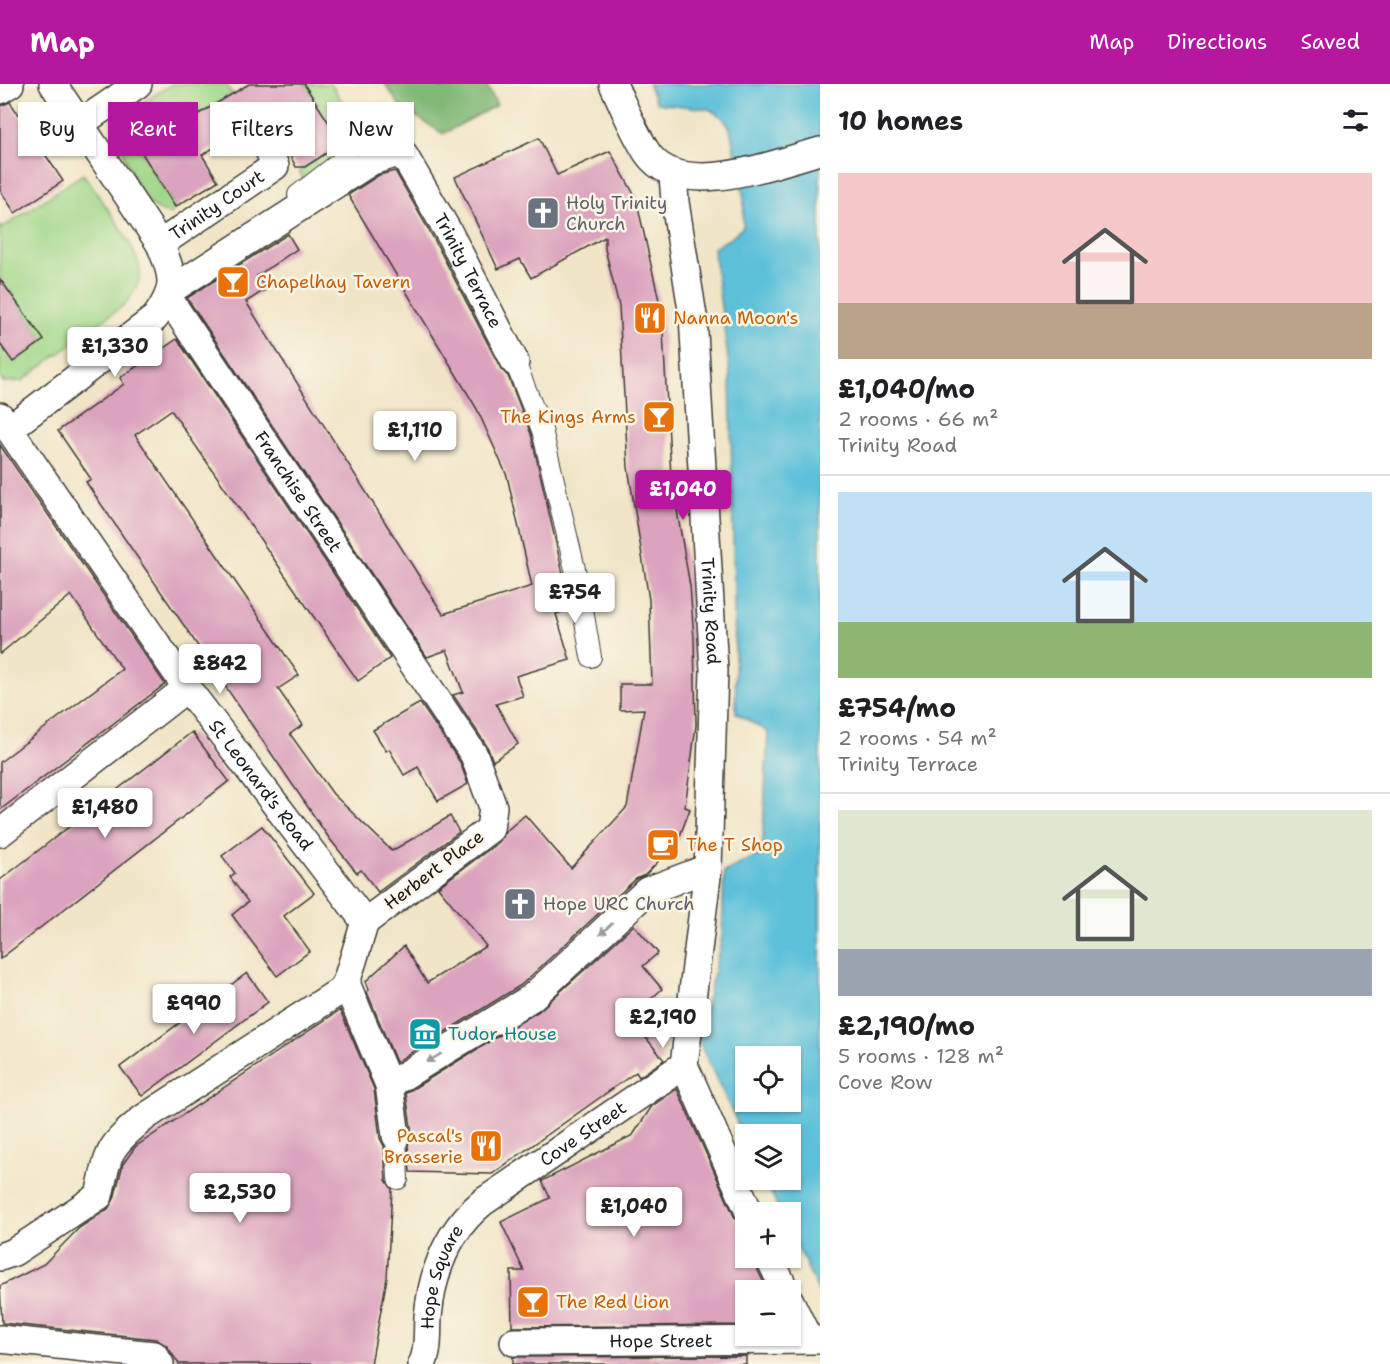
<!DOCTYPE html>
<html lang="en">
<head>
<meta charset="utf-8">
<style>
  :root { --surface:#fff; --page:#f6f6f6; --text:#202124; --muted:#757577; --line:#e0e0e0; --accent:#b5179e }
  body { margin:0; font-family:"Shantell Sans",sans-serif; background:var(--page); color:var(--text); height:100vh; display:flex; flex-direction:column; font-size:22px; white-space:nowrap }
  * { box-sizing:border-box; margin:0 }
  p { font-size:20px; color:var(--muted) }
  .icon { flex:none; width:33px; height:33px; fill:none; stroke:currentColor; stroke-width:2; stroke-linecap:round; stroke-linejoin:round }
  .map { position:relative; flex:1; overflow:hidden }
  .panel { display:flex; flex-direction:column; background:var(--surface); width:570px }
  .panel>* { flex:none }
  .hud { position:absolute; left:18px; top:18px; width:570px; height:54px; display:flex; gap:12px }
  .buttons { position:absolute; left:735px; top:962px; display:grid; gap:12px }
  .buttons a { display:grid; place-items:center; width:66px; height:66px; border-radius:0px; background:var(--surface); box-shadow:0 2px 4px #0004; font-size:30px }
  .price { position:absolute; translate:-50% -51px; padding:0 14px; border-radius:6px; background:#fff; color:#222; font-size:20px; line-height:39px; filter:drop-shadow(0 2px 3px #0008) }
  .price::after { content:''; position:absolute; left:50%; top:36px; width:18px; height:14px; margin-left:-9px; background:inherit; clip-path:polygon(0 0,100% 0,50% 100%) }
  .price.selected { background:var(--accent); color:#fff }
  ul { padding:0; list-style:none }
  li { display:grid; align-content:center; gap:12px; height:318px; padding:0 18px }
  li+li { border-top:2px solid var(--line) }
  li span { display:grid; place-items:center; height:186px; border-radius:0px; color:#555 }
  li>.icon { margin-inline-start:auto }
  span .icon { width:108px; height:108px; fill:#fffc; stroke-width:1 }
  li b { font-size:26px }
  h2 { display:flex; justify-content:space-between; align-items:center; height:72px; padding:0 18px; font-size:26px }
  .tag { padding:0 21px; border-radius:0px; background:var(--surface); box-shadow:0 2px 4px #0004; font-size:21px; line-height:54px }
  .tag.selected { background:var(--accent); color:#fff }
  header { display:flex; align-items:center; gap:36px; box-sizing:border-box; height:84px; padding:0 30px; background:var(--accent); color:#fff }
  header strong { font-size:28px }
  nav { display:flex; gap:33px; margin-inline-start:auto; font-size:21px }
  main { display:flex; flex:1; min-height:0 }
  .map>svg:first-child { display:block }
  .green { fill:#a0d789; stroke:#5e7a52; stroke-width:1.5 }
  .forest { fill:#80b875; stroke:#4e6a48; stroke-width:1.5 }
  .water { fill:#5bc0d9; stroke:#3c6e7a; stroke-width:1.5; fill-rule:evenodd }
  .building { fill:#dba3bd }
  .lines { fill:none; stroke-linecap:round; stroke-linejoin:round }
  .pedestrian-casing { stroke:#3c3a36; stroke-width:22 }
  .minor-casing { stroke:#3c3a36; stroke-width:30 }
  .pedestrian { stroke:#fff; stroke-width:20 }
  .minor { stroke:#fff; stroke-width:27 }
  .oneway { fill:#999 }
  .labels { text-anchor:middle; stroke-width:5; stroke-linejoin:round; paint-order:stroke }
  .worship-label { font-size:18px; fill:#5b616d; stroke:#fcf5e5; text-anchor:start }
  .street-label { font-size:18px; fill:#1c1c1c; stroke:#fcf5e5 }
  .food-label { font-size:18px; fill:#c56008; stroke:#fcf5e5; text-anchor:start }
  .culture-label { font-size:18px; fill:#0d838f; stroke:#fcf5e5; text-anchor:start }
</style>
</head>
<body>
<header>
<strong>Map</strong>
<nav><a>Map</a><a>Directions</a><a>Saved</a></nav>
</header>
<main>
<div class="map">
<svg width="820" height="1280" viewBox="0 0 820 1280">
  <rect width="100%" height="100%" fill="#fcf5e5"/>
  <filter id="ink" filterUnits="userSpaceOnUse"><feTurbulence type="fractalNoise" baseFrequency=".0167" numOctaves="2"/><feDisplacementMap in="SourceGraphic" scale="12" xChannelSelector="R" yChannelSelector="G"/><feConvolveMatrix kernelMatrix="1 2 1 2 8 2 1 2 1" color-interpolation-filters="sRGB"/></filter>
  <filter id="wash" filterUnits="userSpaceOnUse"><feTurbulence type="fractalNoise" baseFrequency=".008" numOctaves="4" result="noise"/><feDisplacementMap in="SourceGraphic" scale="24" xChannelSelector="R" yChannelSelector="G"/><feGaussianBlur stdDeviation="1.35" result="paint"/><feColorMatrix in="noise" values="0 0 0 0 0 0 0 0 0 0 0 0 0 0 0 0 0 1.4 0 .05"/><feComposite in="paint" operator="in"/></filter>
  <g filter="url(#wash)">
    <rect width="100%" height="100%" fill="#f0e5c7"/>
    <g class="green">
      <path d="M172,0H226L232,10L191,35L195,42L128,46L175,123L171,130C166,129 161,128 157,125C139,114 122,70 119,50L134,24Z"/>
      <path d="M304,0H331L366,55L306,100L299,87L342,59Z"/>
      <path d="M83,90C97,111 143,168 140,191C139,202 132,211 125,220L22,297L3,298L0,294V260L14,278L44,256L0,195V142L2,144Z"/>
    </g>
    <path class="forest" d="M385,0H440L442,4L451,0H486L497,21L443,50L400,22Z"/>
    <path class="water" d="M648,0H820V1210L791,1149L790,1128H780L765,1095H790V1050H746L745,1055L698,956L722,853L724,788L762,769L768,648L736,629L730,289L713,164L729,155L743,143L744,114L730,44L722,33L709,25L657,19ZM746,972H790V1017H746Z"/>
    <g id="blocks">
      <g class="building">
        <path d="M249,0H304L342,59L305,83H296L272,36L265,33H257L247,43L202,71L218,97L175,123L128,46L170,20L182,40Z"/>
        <path d="M10,18L63,97L15,129L0,106V22Z"/>
        <path d="M539,54L557,91L610,67L636,114L656,203L662,230L671,392L690,502L694,554L696,641L685,723L690,725L678,757L645,791L636,795L521,901L396,978L367,908L369,906L366,897L404,862L427,899L486,862L438,803L499,758L505,748L525,731L571,784L627,723L644,625L620,626V600H652L649,516L628,383L619,222L605,165V153L531,194L520,175L498,185L455,93Z"/>
        <path d="M395,87L435,157L501,285L508,292L531,350L571,525L556,530L570,576L516,592L523,612L496,620L518,660L493,677L487,662L453,611L463,608L447,566L427,573L187,214L288,150L297,165L257,192L266,205L246,218L443,530L532,502L507,392L477,325L348,111L379,91Z"/>
        <path d="M0,195L44,256L13,278L0,260Z"/>
        <path d="M177,255L390,574L358,597L171,326L135,351L299,591L278,605L303,641L290,650L333,710L392,767L450,732L459,748L378,808L361,786L357,789L329,754L86,398L91,395L58,347L124,300L120,294Z"/>
        <path d="M0,361L165,600L0,726V678L122,585L71,511L0,570Z"/>
        <path d="M420,619L460,678L468,700L438,717L418,683L404,691L389,665L386,667L373,646Z"/>
        <path d="M192,648L229,697L0,875V796Z"/>
        <path d="M262,742L314,809L284,832L310,867L277,892L232,831L248,818L230,793L235,789L222,772Z"/>
        <path d="M634,841L658,869L643,882L662,905L630,934L664,976L639,993L636,988L492,1090L410,1088L408,1061L412,1050L406,1009L539,927Z"/>
        <path d="M247,889L268,918L142,1012L120,983Z"/>
        <path d="M340,926L374,1005L380,1054L384,1062L386,1096L392,1105L387,1194L371,1280H179L167,1262L156,1255L2,1239L0,1202L44,1180L79,1144L108,1125L114,1115L123,1080L135,1063Z"/>
        <path d="M677,1005L735,1134L746,1143V1181H755L763,1197L764,1206H746V1241L512,1243L511,1187H524L501,1138L550,1114L542,1097L633,1051L652,1022Z"/>
        <path d="M746,1272V1280H513V1273Z"/>
      </g>
    </g>
  </g>
  <g filter="url(#ink)">
    <use href="#blocks" fill-opacity="0" stroke="#3c3a36" stroke-width="1.5"/>
    <g class="lines">
      <defs>
        <g id="pedestrian">
          <path d="M298,111L347,73"/>
          <path d="M515,278L542,346L579,502L591,573"/>
          <path d="M396,1052L398,1095"/>
        </g>
        <g id="minor">
          <path d="M613,0C624,23 634,49 648,70C681,117 774,79 820,67"/>
          <path d="M0,6L10,0"/>
          <path d="M81,39L138,0"/>
          <path id="s1" d="M673,91L675,118L693,232L714,586L708,784L684,981L749,1128"/>
          <path id="s2" d="M160,160L275,82L262,48"/>
          <path id="s3" d="M171,206L372,77L402,68L449,149L515,278"/>
          <path id="s4" d="M169,215L474,671L493,723L490,745L365,838"/>
          <path id="s5" d="M0,332L187,604L365,838L346,899L340,907L145,1033C108,1063 109,1066 99,1112L14,1168L0,1173"/>
          <path d="M9,345L155,234C177,204 174,193 160,160L53,0"/>
          <path d="M0,749L187,604"/>
          <path d="M346,899L389,1001L396,1052"/>
          <path d="M389,1001L531,914L647,807L708,784"/>
          <path d="M769,1173L785,1206"/>
          <path d="M790,1217L808,1254"/>
          <path d="M0,1255L154,1271L160,1280"/>
          <path id="s6" d="M514,1258L820,1256"/>
          <path id="s7" d="M422,1280C429,1268 427,1247 428,1233C432,1188 447,1147 483,1118L684,981"/>
        </g>
      </defs>
      <use href="#pedestrian" class="pedestrian-casing"/>
      <use href="#minor" class="minor-casing"/>
      <use href="#pedestrian" class="pedestrian"/>
      <use href="#minor" class="minor"/>
    </g>
    <defs><path id="oneway-solid" d="M-6-.8H1V-3.2L6.5 0L1 3.2V.8H-6Z" transform="scale(1.5)"/></defs>
    <g class="oneway">
      <use href="#oneway-solid" transform="translate(606 845) rotate(137)"/>
      <use href="#oneway-solid" transform="translate(434 974) rotate(149)"/>
    </g>
  </g>
  <defs>
    <symbol id="church-square" viewBox="-11 -11 22 22"><rect x="-9" y="-9" width="18" height="18" rx="4" fill="#6b7280" stroke="#fcf5e5"/><path d="M-1.2-6h2.4v3.5h3.3v2.4h-3.3V6h-2.4V-.1h-3.3v-2.4h3.3Z" fill="#fff"/></symbol>
    <symbol id="bar-square" viewBox="-11 -11 22 22"><rect x="-9" y="-9" width="18" height="18" rx="4" fill="#e8710a" stroke="#fcf5e5"/><path d="M-6-5H6L.8 .8V4.5H3.5V6h-7V4.5H-.8V.8Z" fill="#fff"/></symbol>
    <symbol id="restaurant-square" viewBox="-11 -11 22 22"><rect x="-9" y="-9" width="18" height="18" rx="4" fill="#e8710a" stroke="#fcf5e5"/><path d="M-5-6h1v4h1v-4h1v4h1v-4h1v5L-1.5 .5V6h-2V.5L-5-1ZM5-6V6H3V1.5H1.5Q1.5-4 5-6Z" fill="#fff"/></symbol>
    <symbol id="cafe-square" viewBox="-11 -11 22 22"><rect x="-9" y="-9" width="18" height="18" rx="4" fill="#e8710a" stroke="#fcf5e5"/><path d="M-5.5-4.5H6V0H3Q3 3.5 0 3.5H-2.5Q-5.5 3.5-5.5 0ZM3-3.2v2h1.7v-2ZM-6 4.5H4V6H-6Z" fill="#fff"/></symbol>
    <symbol id="museum-square" viewBox="-11 -11 22 22"><rect x="-9" y="-9" width="18" height="18" rx="4" fill="#0f9aa8" stroke="#fcf5e5"/><path d="M0-6L6-3V-2H-6V-3ZM-5-1h2V3h-2ZM-1-1h2V3h-2ZM3-1h2V3H3ZM-6 4H6V6H-6Z" fill="#fff"/></symbol>
  </defs>
  <g fill-rule="evenodd">
    <use href="#church-square" x="524" y="110" width="38" height="38"/>
    <use href="#bar-square" x="214" y="179" width="38" height="38"/>
    <use href="#restaurant-square" x="631" y="215" width="38" height="38"/>
    <use href="#bar-square" x="640" y="314" width="38" height="38"/>
    <use href="#cafe-square" x="644" y="742" width="38" height="38"/>
    <use href="#church-square" x="501" y="801" width="38" height="38"/>
    <use href="#museum-square" x="406" y="931" width="38" height="38"/>
    <use href="#restaurant-square" x="467" y="1043" width="38" height="38"/>
    <use href="#bar-square" x="514" y="1199" width="38" height="38"/>
  </g>
  <g class="labels">
    <g class="worship-label">
      <text x="566" y="125">Holy Trinity<tspan x="566" dy="21">Church</tspan></text>
      <text x="543" y="826">Hope URC Church</text>
    </g>
    <g class="street-label">
      <text dy="6" stroke="none"><textPath href="#s2" startOffset="69">Trinity Court</textPath></text>
      <text dy="6" stroke="none"><textPath href="#s3" startOffset="406">Trinity Terrace</textPath></text>
      <text dy="6" stroke="none"><textPath href="#s4" startOffset="232">Franchise Street</textPath></text>
      <text dy="6" stroke="none"><textPath href="#s1" startOffset="438">Trinity Road</textPath></text>
      <text dy="6" stroke="none"><textPath href="#s5" startOffset="452">St Leonard's Road</textPath></text>
      <text transform="translate(434 786) rotate(-37)" y="6">Herbert Place</text>
      <text dy="6" stroke="none"><textPath href="#s7" startOffset="300">Cove Street</textPath></text>
      <text dy="6" stroke="none"><textPath href="#s7" startOffset="90">Hope Square</textPath></text>
      <text dy="6" stroke="none"><textPath href="#s6" startOffset="147">Hope Street</textPath></text>
    </g>
    <g class="food-label">
      <text x="256" y="204">Chapelhay Tavern</text>
      <text x="673" y="240">Nanna Moon's</text>
      <text x="636" y="339" text-anchor="end">The Kings Arms</text>
      <text x="686" y="767">The T Shop</text>
      <text x="463" y="1058" text-anchor="end">Pascal's<tspan x="463" dy="21">Brasserie</tspan></text>
      <text x="556" y="1224">The Red Lion</text>
    </g>
    <g class="culture-label">
      <text x="448" y="956">Tudor House</text>
    </g>
  </g>
</svg>
<div class="buttons">
<a><svg class="icon" aria-label="locate" viewBox="0 0 24 24"><circle cx="12" cy="12" r="6"/><path d="M12 2v4M12 18v4M2 12h4M18 12h4"/></svg></a>
<a><svg class="icon" aria-label="layers" viewBox="0 0 24 24"><path d="M12 4l9 5-9 5-9-5zM3 14l9 5 9-5"/></svg></a>
<a>+</a>
<a>−</a>
</div>
<b class="price" style="left:115px;top:294px">£1,330</b>
<b class="price" style="left:415px;top:378px">£1,110</b>
<b class="price selected" style="left:683px;top:437px">£1,040</b>
<b class="price" style="left:575px;top:540px">£754</b>
<b class="price" style="left:220px;top:611px">£842</b>
<b class="price" style="left:105px;top:755px">£1,480</b>
<b class="price" style="left:194px;top:951px">£990</b>
<b class="price" style="left:663px;top:965px">£2,190</b>
<b class="price" style="left:240px;top:1140px">£2,530</b>
<b class="price" style="left:634px;top:1154px">£1,040</b>
<div class="hud">
<a class="tag">Buy</a>
<a class="tag selected">Rent</a>
<a class="tag">Filters</a>
<a class="tag">New</a>
</div>
</div>
<section class="panel">
<h2>10 homes<svg class="icon" aria-label="filters" viewBox="0 0 24 24"><path d="M4 7h16M4 17h16"/><circle cx="9" cy="7" r="2"/><circle cx="15" cy="17" r="2"/></svg></h2>
<ul>
<li><span style="background:linear-gradient(#f6c9c9 70%,#b9a48a 0)"><svg class="icon" aria-label="home" viewBox="0 0 24 24"><path d="M3 11l9-7 9 7M6 9v11h12V9"/></svg></span><div><b>£1,040/mo</b><p>2 rooms · 66 m²</p><p>Trinity Road</p></div></li>
<li><span style="background:linear-gradient(#bfe0f5 70%,#8fb573 0)"><svg class="icon" aria-label="home" viewBox="0 0 24 24"><path d="M3 11l9-7 9 7M6 9v11h12V9"/></svg></span><div><b>£754/mo</b><p>2 rooms · 54 m²</p><p>Trinity Terrace</p></div></li>
<li><span style="background:linear-gradient(#dfe7d0 75%,#9aa5b1 0)"><svg class="icon" aria-label="home" viewBox="0 0 24 24"><path d="M3 11l9-7 9 7M6 9v11h12V9"/></svg></span><div><b>£2,190/mo</b><p>5 rooms · 128 m²</p><p>Cove Row</p></div></li>
</ul>
</section>
</main>
</body>
</html>
